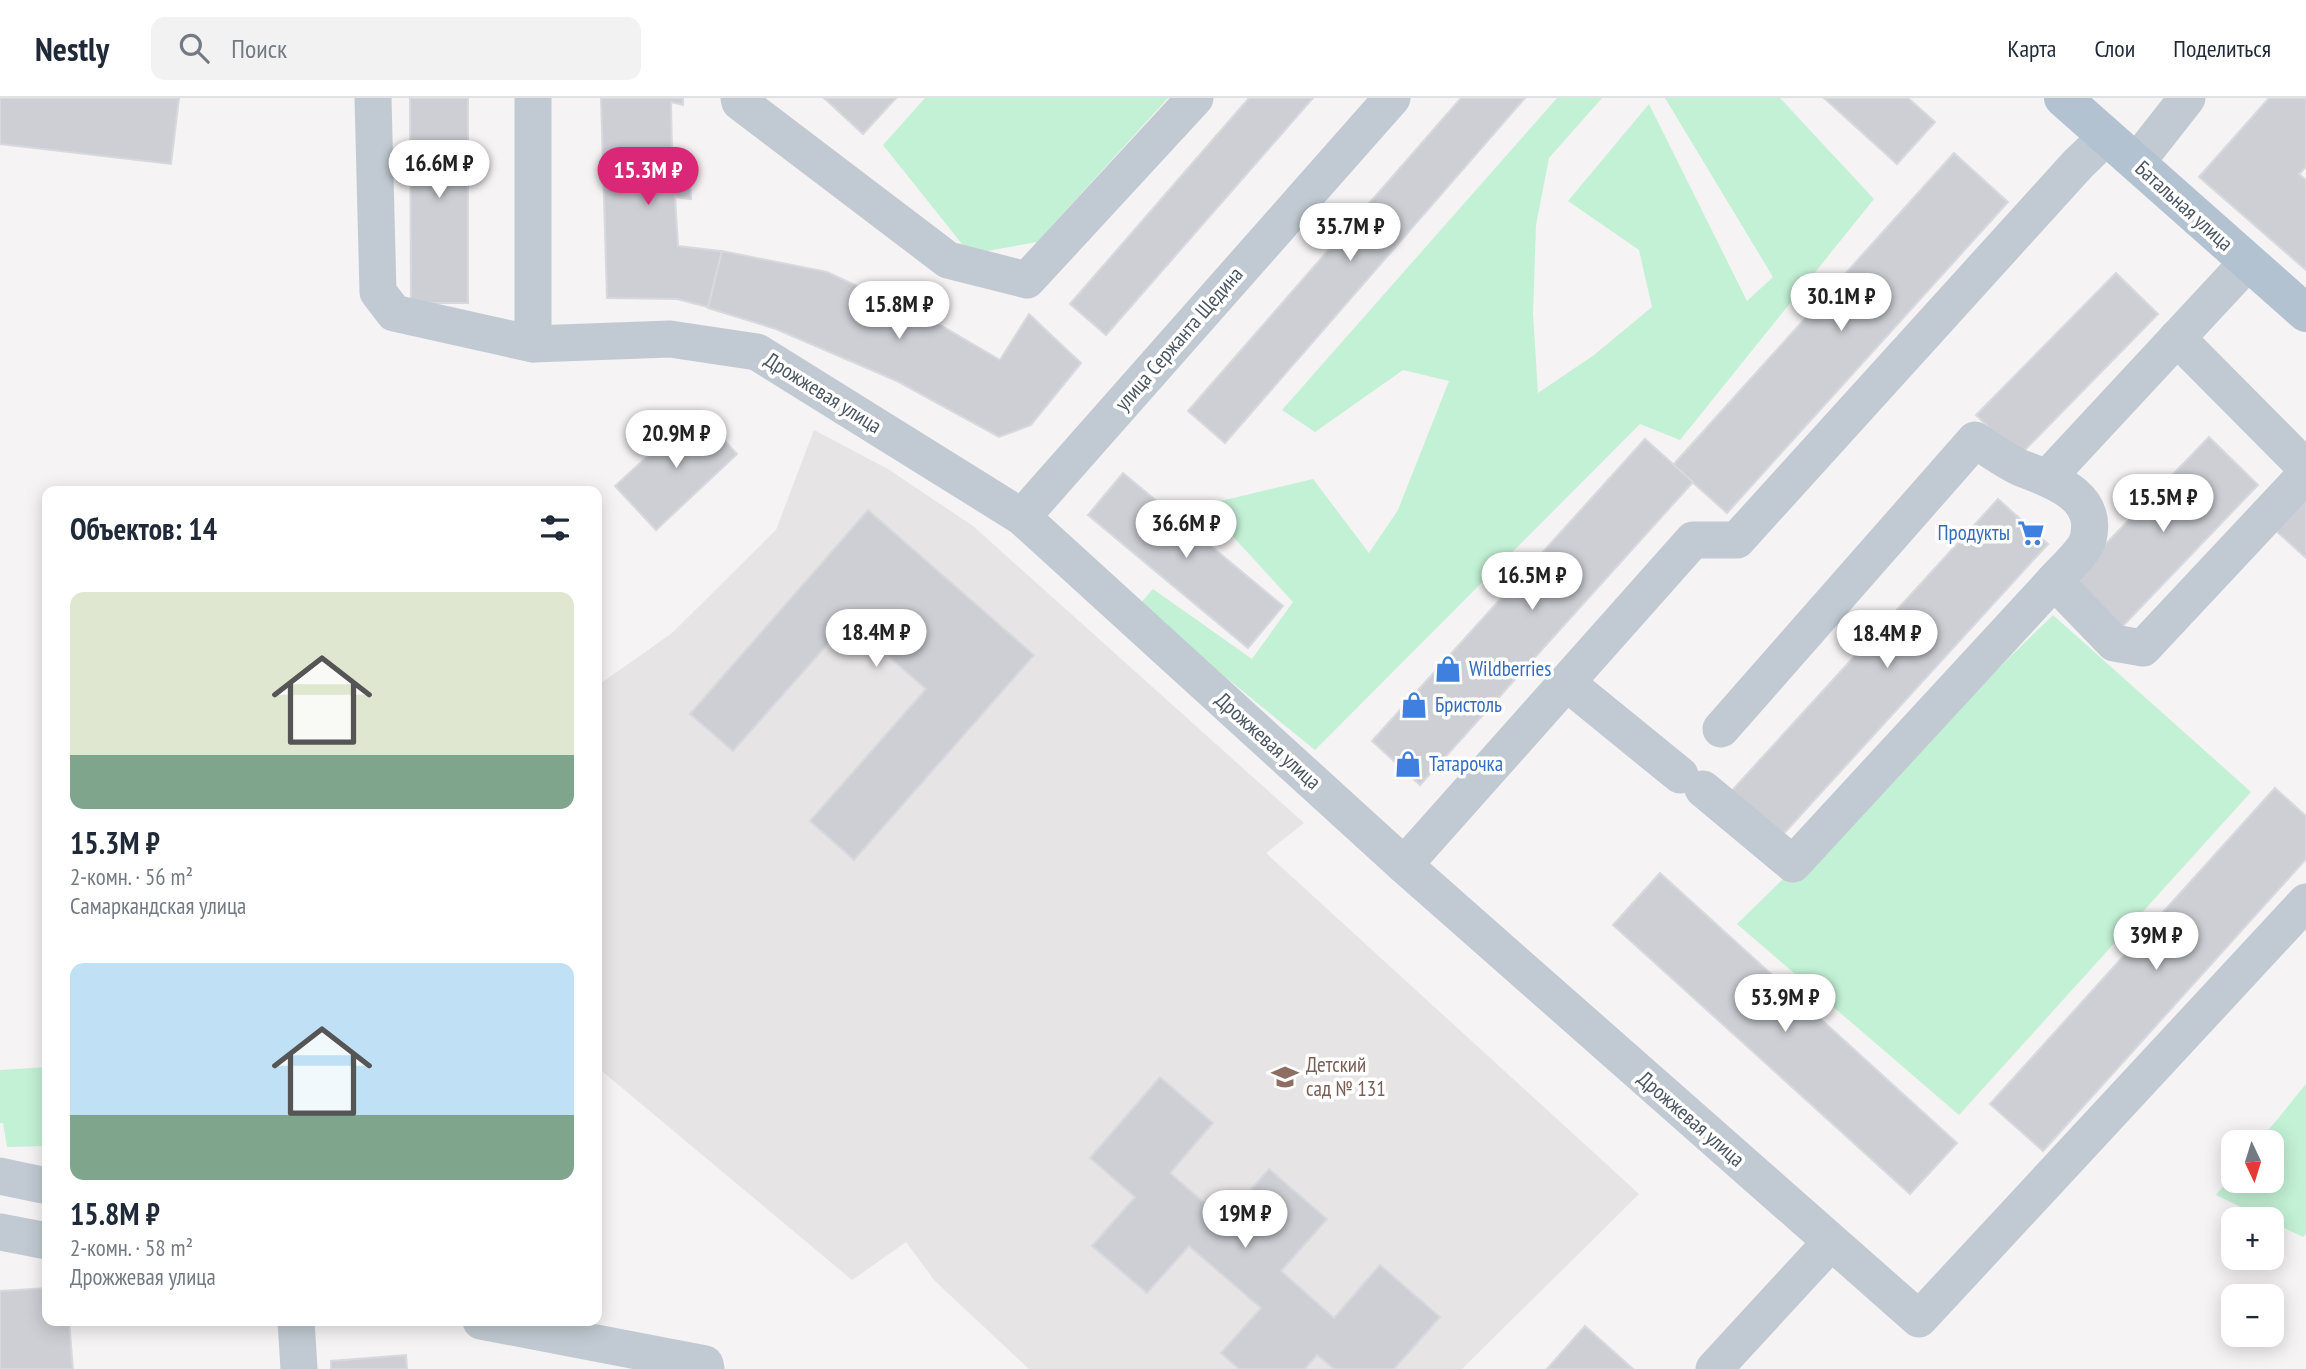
<!DOCTYPE html>
<html lang="ru">
<head>
<meta charset="utf-8">
<style>
  :root { --surface:#fff; --page:#f2f2f3; --text:#1f2937; --muted:#747a83; --line:#e0e1e3; --accent:#db2777 }
  body { margin:0; font-family:"PT Sans Narrow",sans-serif; background:var(--page); color:var(--text); height:100vh; display:flex; flex-direction:column; font-size:26px; white-space:nowrap }
  * { box-sizing:border-box; margin:0 }
  p { font-size:23px; color:var(--muted) }
  .icon { flex:none; width:38px; height:38px; fill:none; stroke:currentColor; stroke-width:2; stroke-linecap:round; stroke-linejoin:round }
  .map { position:relative; flex:1; overflow:hidden }
  .sheet { position:absolute; left:42px; top:388px; width:560px; height:840px; display:flex; flex-direction:column; background:var(--surface); border-radius:14px; box-shadow:0 4px 18px #0003 }
  .sheet>* { flex:none }
  .needle { width:46px; rotate:176deg }
  .buttons { position:absolute; left:2221px; top:1032px; display:grid; gap:14px }
  .buttons a { display:grid; place-items:center; width:63px; height:63px; border-radius:14px; background:var(--surface); box-shadow:0 4px 18px #0003; font-size:35px }
  .price { position:absolute; translate:-50% -60px; padding:0 16px; border-radius:24px; background:#fff; color:#222; font-size:23px; line-height:46px; filter:drop-shadow(0 2px 4px #0008) }
  .price::after { content:''; position:absolute; left:50%; top:42px; width:21px; height:16px; margin-left:-10px; background:inherit; clip-path:polygon(0 0,100% 0,50% 100%) }
  .price.active { background:var(--accent); color:#fff }
  ul { padding:0; list-style:none }
  li { display:grid; align-content:center; gap:14px; height:371px; padding:0 28px }
  li span { display:grid; place-items:center; height:217px; border-radius:14px; color:#555 }
  li>.icon { margin-inline-start:auto }
  span .icon { width:126px; height:126px; fill:#fffc; stroke-width:1 }
  li b { font-size:30px }
  h2 { display:flex; justify-content:space-between; align-items:center; height:84px; padding:0 28px; font-size:30px }
  header { display:flex; align-items:center; gap:42px; box-sizing:border-box; height:98px; padding:0 35px; background:var(--surface); border-bottom:2px solid var(--line) }
  header strong { font-size:33px }
  nav { display:flex; gap:38px; margin-inline-start:auto; font-size:24px }
  .search { width:490px; height:63px; background:var(--page); display:flex; align-items:center; gap:18px; box-sizing:border-box; padding:0 24px; border-radius:14px; color:var(--muted); font-size:26px }
  .map>svg:first-child { display:block }
  .education { fill:#e6e4e5 }
  .green { fill:#c3f1d5 }
  .building { fill:#cdcfd5; stroke:#d7d9de; stroke-width:2 }
  .lines { fill:none; stroke-linecap:round; stroke-linejoin:round }
  .minor { stroke:#c1cad2; stroke-width:37 }
  .major { stroke:#b3c2d1; stroke-width:38 }
  .labels { text-anchor:middle; stroke-width:7; stroke-linejoin:round; paint-order:stroke }
  .street-label { font-size:21px; fill:#4a5661; stroke:#fff }
  .shop-label { font-size:21px; fill:#366cbe; stroke:#fff; text-anchor:start }
  .education-label { font-size:21px; fill:#785e54; stroke:#fff; text-anchor:start }
</style>
</head>
<body>
<header>
<strong>Nestly</strong>
<div class="search"><svg class="icon" aria-label="search" viewBox="0 0 24 24"><circle cx="10" cy="10" r="6"/><path d="M15 15l6 6"/></svg>Поиск</div>
<nav><a>Карта</a><a>Слои</a><a>Поделиться</a></nav>
</header>
<div class="map">
<svg width="2306" height="1271" viewBox="0 0 2306 1271">
  <rect width="100%" height="100%" fill="#f5f3f3"/>
  <path class="education" d="M814,332L888,371L973,428L1304,725L1266,755L1639,1096L1462,1271H1029L935,1183L906,1144L852,1182L597,969V588L672,535L776,432Z"/>
  <g class="green">
    <path d="M925,0H1168L1037,144L970,156L883,47Z"/>
    <path d="M1557,0H1602L1549,60L1536,127L1533,216L1538,295L1594,257L1652,209L1639,152L1568,103L1649,6L1747,203L1773,179L1665,0H1780L1874,101L1680,342L1640,326L1315,652L1138,508L1153,491L1252,561L1293,504L1204,407L1313,381L1369,455L1398,412L1449,283L1403,272L1315,334L1282,312Z"/>
    <path d="M2053,517L2251,694L1959,1017L1737,826Z"/>
    <path d="M47,969V1048L7,1049L3,1025H0V972Z"/>
    <path d="M2306,986V1136L2303,1139L2216,1097L2233,1076V1083H2272V1045H2258Z"/>
  </g>
  <g class="building">
    <path d="M0,0H179L171,66L0,46Z"/>
    <path d="M410,0H468V205H411Z"/>
    <path d="M601,0H683V7L671,4L672,56H688L691,101L675,99L678,148L722,153L708,209L677,201L607,200Z"/>
    <path d="M824,0H896L863,36Z"/>
    <path d="M1249,0H1313L1106,237L1070,206Z"/>
    <path d="M1461,0H1525L1225,345L1188,313Z"/>
    <path d="M1824,0H1908L1935,24L1897,66Z"/>
    <path d="M2269,0H2306V69L2299,76L2306,82V172L2199,79Z"/>
    <path d="M1954,55L2008,104L1727,415L1673,367Z"/>
    <path d="M722,153L827,174L940,227L1000,262L1029,216L1081,265L1031,327L999,339L897,283L776,231L708,210Z"/>
    <path d="M2116,175L2158,216L2018,359L1976,317Z"/>
    <path d="M697,313L737,356L656,432L615,388Z"/>
    <path d="M2209,339L2258,387L2118,533L2068,485Z"/>
    <path d="M1645,341L1693,384L1420,687L1372,643Z"/>
    <path d="M1123,375L1283,508L1248,550L1088,417Z"/>
    <path d="M2306,397V460L2275,432Z"/>
    <path d="M1998,401L2048,446L1777,743L1727,698Z"/>
    <path d="M868,412L1034,557L854,762L810,723L926,591L848,523L733,653L690,616Z"/>
    <path d="M2275,690L2306,718V761L2043,1053L1990,1006Z"/>
    <path d="M1660,775L1957,1045L1910,1096L1613,827Z"/>
    <path d="M1160,979L1213,1025L1170,1075L1224,1122L1269,1071L1327,1121L1281,1173L1334,1220L1380,1167L1440,1219L1394,1271H1334L1317,1257L1305,1271H1239L1221,1255L1261,1210L1189,1148L1147,1195L1092,1148L1135,1099L1090,1060Z"/>
    <path d="M47,1190V1223H69L73,1271H0V1193Z"/>
    <path d="M1585,1228L1633,1271H1547Z"/>
    <path d="M406,1257L407,1271H331V1263Z"/>
  </g>
  <g class="lines">
    <g class="minor">
      <path d="M373,0L378,194L394,215L533,246L670,241L757,254L1022,419L1404,767L1919,1221L2306,804"/>
      <path d="M533,0V246"/>
      <path d="M739,0L740,4L948,162L1027,182L1195,0"/>
      <path d="M2136,65L2187,0"/>
      <path d="M2177,240L2306,370"/>
      <path d="M2048,379L2247,165"/>
      <path d="M1022,419L1392,0"/>
      <path d="M1567,585L1680,677"/>
      <path d="M1721,631L1975,342C1990,351 2005,363 2021,370C2052,382 2099,397 2088,441C2084,455 2063,472 2054,483L2114,545L2143,550L2306,376"/>
      <path d="M1703,691L1793,766L2054,483"/>
      <path d="M1404,767L1693,442H1737L2078,66L2106,39"/>
      <path d="M0,1078L47,1088"/>
      <path d="M0,1134L47,1143"/>
      <path d="M296,1223L299,1271"/>
      <path d="M481,1223L705,1266L706,1271"/>
      <path d="M1714,1271L1831,1144"/>
    </g>
    <path class="major" d="M2063,0L2306,215"/>
  </g>
  <defs>
    <symbol id="supermarket-bare" viewBox="-9 -9 18 18"><path d="M-6-5.5h2.5l.6 2H6L4.5 2H-2.5L-4.4-4H-6ZM-1.5 3.2a1.3 1.3 0 1 0 .1 0ZM3 3.2a1.3 1.3 0 1 0 .1 0Z" fill="#3f7fe0" stroke="#fff" stroke-width="2.5" paint-order="stroke"/></symbol>
    <symbol id="shop-bare" viewBox="-9 -9 18 18"><path d="M-5-2.5h2.3a2.7 3.5 0 0 1 5.4 0H5L5.5 6h-11ZM-1.5-2.5h3a1.5 2.3 0 0 0-3 0Z" fill="#3f7fe0" stroke="#fff" stroke-width="2.5" paint-order="stroke"/></symbol>
    <symbol id="school-bare" viewBox="-9 -9 18 18"><path d="M0-5L7-2L0 1L-7-2ZM-4 1L0 2.5L4 1V4Q0 6-4 4Z" fill="#8d6e63" stroke="#fff" stroke-width="2.5" paint-order="stroke"/></symbol>
  </defs>
  <g fill-rule="evenodd">
    <use href="#supermarket-bare" x="2012" y="416" width="38" height="38"/>
    <use href="#shop-bare" x="1429" y="552" width="38" height="38"/>
    <use href="#shop-bare" x="1395" y="588" width="38" height="38"/>
    <use href="#shop-bare" x="1389" y="647" width="38" height="38"/>
    <use href="#school-bare" x="1266" y="960" width="38" height="38"/>
  </g>
  <g class="labels">
    <g class="street-label">
      <text transform="translate(2184 108) rotate(42)" y="7">Батальная улица</text>
      <text transform="translate(1179 241) rotate(-49)" y="7">улица Сержанта Щедина</text>
      <text transform="translate(823 295) rotate(32)" y="7">Дрожжевая улица</text>
      <text transform="translate(1268 643) rotate(42)" y="7">Дрожжевая улица</text>
      <text transform="translate(1691 1021) rotate(41)" y="7">Дрожжевая улица</text>
    </g>
    <g class="shop-label">
      <text x="2010" y="442" text-anchor="end">Продукты</text>
      <text x="1469" y="578">Wildberries</text>
      <text x="1435" y="614">Бристоль</text>
      <text x="1429" y="673">Татарочка</text>
    </g>
    <g class="education-label">
      <text x="1306" y="974">Детский<tspan x="1306" dy="24">сад № 131</tspan></text>
    </g>
  </g>
</svg>
<div class="buttons">
<a><svg class="needle" viewBox="-14 -14 28 28"><path d="M0-13l5 13h-10z" fill="#e53935"/><path d="M0 13l5-13h-10z" fill="#747a83"/></svg></a>
<a>+</a>
<a>−</a>
</div>
<b class="price" style="left:439px;top:102px">16.6M ₽</b>
<b class="price active" style="left:648px;top:109px">15.3M ₽</b>
<b class="price" style="left:1350px;top:165px">35.7M ₽</b>
<b class="price" style="left:1841px;top:235px">30.1M ₽</b>
<b class="price" style="left:899px;top:243px">15.8M ₽</b>
<b class="price" style="left:676px;top:372px">20.9M ₽</b>
<b class="price" style="left:2163px;top:436px">15.5M ₽</b>
<b class="price" style="left:1186px;top:462px">36.6M ₽</b>
<b class="price" style="left:1532px;top:514px">16.5M ₽</b>
<b class="price" style="left:876px;top:571px">18.4M ₽</b>
<b class="price" style="left:1887px;top:572px">18.4M ₽</b>
<b class="price" style="left:2156px;top:874px">39M ₽</b>
<b class="price" style="left:1785px;top:936px">53.9M ₽</b>
<b class="price" style="left:1245px;top:1152px">19M ₽</b>
<section class="sheet">
<h2>Объектов: 14<svg class="icon" aria-label="filters" viewBox="0 0 24 24"><path d="M4 7h16M4 17h16"/><circle cx="9" cy="7" r="2"/><circle cx="15" cy="17" r="2"/></svg></h2>
<ul>
<li><span style="background:linear-gradient(#dfe7d0 75%,#7fa58c 0)"><svg class="icon" aria-label="home" viewBox="0 0 24 24"><path d="M3 11l9-7 9 7M6 9v11h12V9"/></svg></span><div><b>15.3M ₽</b><p>2-комн. · 56 m²</p><p>Самаркандская улица</p></div></li>
<li><span style="background:linear-gradient(#bfe0f5 70%,#7fa58c 0)"><svg class="icon" aria-label="home" viewBox="0 0 24 24"><path d="M3 11l9-7 9 7M6 9v11h12V9"/></svg></span><div><b>15.8M ₽</b><p>2-комн. · 58 m²</p><p>Дрожжевая улица</p></div></li>
</ul>
</section>
</div>
</body>
</html>
